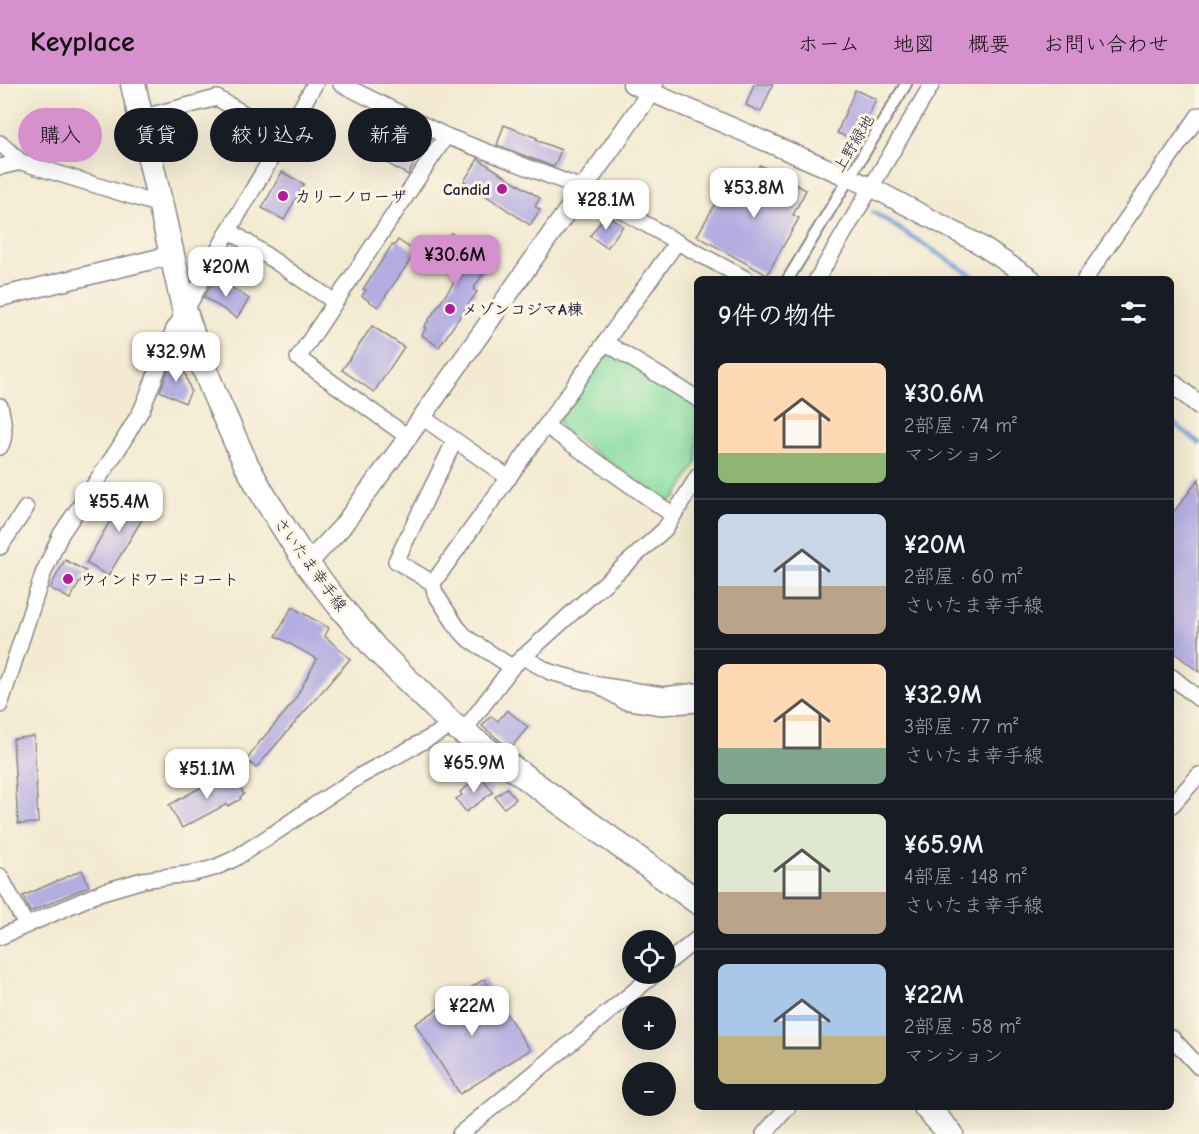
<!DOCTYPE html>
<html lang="ja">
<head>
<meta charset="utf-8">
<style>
  :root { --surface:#171b24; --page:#20242c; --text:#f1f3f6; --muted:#9ea1a6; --line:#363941; --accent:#d690ce }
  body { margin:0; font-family:"Comic Neue","Klee One",sans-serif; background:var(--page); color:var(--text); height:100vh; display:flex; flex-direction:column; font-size:22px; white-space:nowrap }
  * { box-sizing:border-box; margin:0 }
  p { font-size:20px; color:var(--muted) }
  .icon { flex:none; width:33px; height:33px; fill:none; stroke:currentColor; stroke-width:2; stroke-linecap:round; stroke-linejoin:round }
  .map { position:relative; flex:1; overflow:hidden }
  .drawer { position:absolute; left:694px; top:192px; width:480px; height:834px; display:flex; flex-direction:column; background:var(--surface); border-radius:9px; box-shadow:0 6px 24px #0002 }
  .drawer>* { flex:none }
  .top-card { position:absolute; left:18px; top:24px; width:570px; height:54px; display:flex; gap:12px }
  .controls { position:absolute; left:622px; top:846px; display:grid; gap:12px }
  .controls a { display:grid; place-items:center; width:54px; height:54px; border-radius:50%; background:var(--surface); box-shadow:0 6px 24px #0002; font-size:30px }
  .price { position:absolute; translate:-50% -51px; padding:0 14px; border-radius:12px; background:#fff; color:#222; font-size:20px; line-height:39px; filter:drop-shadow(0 2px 3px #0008) }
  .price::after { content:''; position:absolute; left:50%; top:36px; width:18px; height:14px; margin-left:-9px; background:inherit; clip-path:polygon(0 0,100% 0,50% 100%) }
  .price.current { background:var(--accent); color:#111 }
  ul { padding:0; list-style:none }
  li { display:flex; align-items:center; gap:18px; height:150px; padding:0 24px }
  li+li { border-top:2px solid var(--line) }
  li span { display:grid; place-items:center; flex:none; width:168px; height:120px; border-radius:9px; color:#555 }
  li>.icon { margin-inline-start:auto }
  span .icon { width:72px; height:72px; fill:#fffc; stroke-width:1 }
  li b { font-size:26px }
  h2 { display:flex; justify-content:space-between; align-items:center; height:72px; padding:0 24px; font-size:26px }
  .chip { padding:0 21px; border-radius:27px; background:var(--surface); box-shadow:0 6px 24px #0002; font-size:21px; line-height:54px }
  .chip.current { background:var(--accent); color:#111 }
  header { display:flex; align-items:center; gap:36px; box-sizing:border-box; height:84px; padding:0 30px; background:var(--accent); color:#111 }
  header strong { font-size:28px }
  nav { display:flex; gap:33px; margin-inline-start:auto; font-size:21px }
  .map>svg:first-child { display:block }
  .green { fill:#86dda1; stroke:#54806e; stroke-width:1.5 }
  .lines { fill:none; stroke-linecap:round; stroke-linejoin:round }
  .stream { stroke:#6d9fd8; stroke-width:4.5 }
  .building { fill:#b4ade2 }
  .pedestrian-casing { stroke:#8a8686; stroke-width:14 }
  .minor-casing { stroke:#8a8686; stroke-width:18 }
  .tertiary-casing { stroke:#8a8686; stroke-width:21 }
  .primary-casing { stroke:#8a8686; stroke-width:27 }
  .pedestrian { stroke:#fff; stroke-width:10 }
  .minor { stroke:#fff; stroke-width:15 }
  .tertiary { stroke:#fff; stroke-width:18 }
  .primary { stroke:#fff; stroke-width:24 }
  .poi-dot { fill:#b5179e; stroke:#fcf5e5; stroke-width:2 }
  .labels { text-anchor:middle; stroke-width:6; stroke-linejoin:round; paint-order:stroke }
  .street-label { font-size:16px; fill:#22223b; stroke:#fcf5e5 }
  .poi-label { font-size:16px; font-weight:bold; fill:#22223b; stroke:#fcf5e5; text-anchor:start }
</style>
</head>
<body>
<header>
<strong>Keyplace</strong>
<nav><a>ホーム</a><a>地図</a><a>概要</a><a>お問い合わせ</a></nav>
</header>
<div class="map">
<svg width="1199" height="1050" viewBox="0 0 1199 1050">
  <rect width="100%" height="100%" fill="#fcf5e5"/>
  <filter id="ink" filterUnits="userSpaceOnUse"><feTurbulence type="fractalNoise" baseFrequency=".0167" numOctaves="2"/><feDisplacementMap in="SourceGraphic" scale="12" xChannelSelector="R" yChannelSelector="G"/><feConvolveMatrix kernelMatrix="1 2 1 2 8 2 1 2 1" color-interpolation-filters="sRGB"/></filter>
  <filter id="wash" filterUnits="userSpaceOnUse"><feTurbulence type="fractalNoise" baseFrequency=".008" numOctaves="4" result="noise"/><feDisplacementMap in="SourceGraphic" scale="24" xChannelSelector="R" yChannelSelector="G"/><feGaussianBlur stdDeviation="1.35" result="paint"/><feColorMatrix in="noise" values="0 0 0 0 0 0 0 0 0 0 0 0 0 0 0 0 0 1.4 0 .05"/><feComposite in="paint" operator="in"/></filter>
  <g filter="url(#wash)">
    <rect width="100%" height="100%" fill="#f3ead1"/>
    <path class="green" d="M611,268L697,321V378L676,414L667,418L561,345L559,337L602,272Z"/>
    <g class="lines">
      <g class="stream">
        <path d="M873,128L978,195"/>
        <path d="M1172,338L1199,359"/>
      </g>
    </g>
    <g id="blocks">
      <g class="building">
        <path d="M754,0H773L761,28L746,21Z"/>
        <path d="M855,6L876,15L857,57L837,49Z"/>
        <path d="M362,40L418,71L408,91L351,59Z"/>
        <path d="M504,41L537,54L536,56L561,66L554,83L497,61Z"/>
        <path d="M478,75L540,114L535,122L540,126L530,141L464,97Z"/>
        <path d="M760,81L806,106L793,131L799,134L767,191L697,152L729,95L747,105Z"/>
        <path d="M282,88L304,100L284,136L262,124Z"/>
        <path d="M606,130L623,142L607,164L590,152Z"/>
        <path d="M451,149L492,176L473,205L477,208L439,263L422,251L426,244L424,243L461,188L428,167L435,157L443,162Z"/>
        <path d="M398,156L416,168L378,223L362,212L366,206L363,205L392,161L394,162Z"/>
        <path d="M216,193L249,215L237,234L204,213Z"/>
        <path d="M372,242L404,263L374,308L342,286Z"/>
        <path d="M172,276L182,281L191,307L185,319L160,307Z"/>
        <path d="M1199,395V588L1172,567V430Z"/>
        <path d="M129,406L152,419L108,492L86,479L125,411L126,412Z"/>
        <path d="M65,476L86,487L70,515L50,504Z"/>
        <path d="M292,523L329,544L325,552L350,575L256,684L247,676L257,661L293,619L317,575L276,552Z"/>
        <path d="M507,626L528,643L510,665L482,642L491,632L498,637Z"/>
        <path d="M34,652L38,739L18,740L13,655Z"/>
        <path d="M232,689L244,710L240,713L241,715L228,722L227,720L182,744L169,721L203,702L204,704Z"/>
        <path d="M481,692L493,708L466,728L456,715L462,711L460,708Z"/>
        <path d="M507,704L516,715L504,724L495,713Z"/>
        <path d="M82,786L89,802L30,828L23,812Z"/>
        <path d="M484,895L530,966L460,1010L415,940Z"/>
      </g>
    </g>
  </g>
  <g filter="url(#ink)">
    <use href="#blocks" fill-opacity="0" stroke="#8a8686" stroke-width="1.5"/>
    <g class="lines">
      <defs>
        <path id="pedestrian" d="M788,195L906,0"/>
        <g id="minor">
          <path d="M341,0L446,52L584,105L677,158L746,195"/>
          <path d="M140,34L217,14L284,53"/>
          <path d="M0,59L21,78L160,121"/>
          <path d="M0,83L21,78"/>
          <path d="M229,146L335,218"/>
          <path d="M817,195L932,0"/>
          <path d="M1085,195L1199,31"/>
          <path d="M606,259L698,315"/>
          <path d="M0,322C3,335 7,352 0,363"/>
          <path d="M422,333L509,394"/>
          <path d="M546,342L673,431"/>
          <path d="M408,353L298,274L446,52"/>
          <path d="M0,463L26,424"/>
          <path d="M433,499L396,477L455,356"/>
          <path d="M523,573L550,588L598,601L663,611L698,607"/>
          <path d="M512,583L467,554L457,543L435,509L433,499L677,158"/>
          <path d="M1172,593L1199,615"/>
          <path d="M603,604L624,617L662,623L698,620"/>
          <path d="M0,621L43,490L61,450L119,364L142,325L174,245L185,228L229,146L315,0"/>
          <path d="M463,648L512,583L665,445L698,392"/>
          <path d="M1172,721L1199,691"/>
          <path d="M0,792L26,841"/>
          <path d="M0,853L102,808L143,796L194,789L214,784L234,775L279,746L318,719L360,692L453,641"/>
          <path d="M666,880L698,854"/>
          <path d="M1172,954L1199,983"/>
          <path d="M460,1050L655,890"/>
          <path d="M764,1050L788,1023"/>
        </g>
        <g id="tertiary">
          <path d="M632,0L871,103L977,159L1032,195"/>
          <path d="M0,213L172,171"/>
          <path d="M1172,299L1199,321"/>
          <path d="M307,480L341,444L408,353L651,8L654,0"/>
        </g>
        <g id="primary">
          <path d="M133,0L185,228L199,271L214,309L246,380L265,414L307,480L339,521L375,564L453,641L698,818"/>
          <path d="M926,1023L951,1050"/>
        </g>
      </defs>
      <use href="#pedestrian" class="pedestrian-casing"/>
      <use href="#minor" class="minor-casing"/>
      <use href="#tertiary" class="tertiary-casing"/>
      <use href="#primary" class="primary-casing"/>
      <use href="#pedestrian" class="pedestrian"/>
      <use href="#minor" class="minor"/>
      <use href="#tertiary" class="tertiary"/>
      <use href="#primary" class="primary"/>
    </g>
  </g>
  <g class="poi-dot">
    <circle cx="502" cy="105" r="6"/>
    <circle cx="283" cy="112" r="6"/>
    <circle cx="450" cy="225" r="6"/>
    <circle cx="68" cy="495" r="6"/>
  </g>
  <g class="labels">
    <g class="street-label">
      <text transform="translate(853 59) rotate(-59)" y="6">上野緑地</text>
      <text transform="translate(311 480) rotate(54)" y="6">さいたま幸手線</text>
    </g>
    <g class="poi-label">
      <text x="490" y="111" text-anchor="end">Candid</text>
      <text x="295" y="118">カリーノローザ</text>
      <text x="462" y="231">メゾンコジマA棟</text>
      <text x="80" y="501">ウィンドワードコート</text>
    </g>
  </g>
</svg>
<div class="controls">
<a><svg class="icon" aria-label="locate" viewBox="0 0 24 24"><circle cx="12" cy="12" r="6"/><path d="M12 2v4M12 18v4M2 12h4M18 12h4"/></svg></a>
<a>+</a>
<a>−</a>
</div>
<b class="price" style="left:754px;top:135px">¥53.8M</b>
<b class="price" style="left:606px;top:147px">¥28.1M</b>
<b class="price current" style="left:455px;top:202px">¥30.6M</b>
<b class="price" style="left:226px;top:214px">¥20M</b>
<b class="price" style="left:176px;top:299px">¥32.9M</b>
<b class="price" style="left:119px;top:449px">¥55.4M</b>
<b class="price" style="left:474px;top:710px">¥65.9M</b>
<b class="price" style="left:207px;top:716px">¥51.1M</b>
<b class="price" style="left:472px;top:953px">¥22M</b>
<div class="top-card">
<a class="chip current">購入</a>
<a class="chip">賃貸</a>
<a class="chip">絞り込み</a>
<a class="chip">新着</a>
</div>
<section class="drawer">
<h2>9件の物件<svg class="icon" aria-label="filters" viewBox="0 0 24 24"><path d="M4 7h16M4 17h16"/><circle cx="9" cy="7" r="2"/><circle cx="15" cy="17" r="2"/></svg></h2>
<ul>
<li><span style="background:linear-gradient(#ffd9b3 75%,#8fb573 0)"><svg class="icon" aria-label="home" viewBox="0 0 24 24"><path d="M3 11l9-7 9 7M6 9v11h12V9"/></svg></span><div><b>¥30.6M</b><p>2部屋 · 74 m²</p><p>マンション</p></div></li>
<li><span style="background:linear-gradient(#c9d6e8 60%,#b9a48a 0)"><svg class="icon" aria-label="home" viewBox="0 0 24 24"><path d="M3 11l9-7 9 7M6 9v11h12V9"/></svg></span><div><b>¥20M</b><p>2部屋 · 60 m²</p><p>さいたま幸手線</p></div></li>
<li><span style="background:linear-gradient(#ffd9b3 70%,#7fa58c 0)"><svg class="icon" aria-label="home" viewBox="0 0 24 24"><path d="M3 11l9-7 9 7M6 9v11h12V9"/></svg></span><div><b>¥32.9M</b><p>3部屋 · 77 m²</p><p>さいたま幸手線</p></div></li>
<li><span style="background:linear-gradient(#dfe7d0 65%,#b9a48a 0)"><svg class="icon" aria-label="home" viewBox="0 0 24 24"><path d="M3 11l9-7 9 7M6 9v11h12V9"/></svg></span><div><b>¥65.9M</b><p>4部屋 · 148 m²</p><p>さいたま幸手線</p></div></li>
<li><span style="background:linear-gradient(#a9c7e8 60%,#c2b280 0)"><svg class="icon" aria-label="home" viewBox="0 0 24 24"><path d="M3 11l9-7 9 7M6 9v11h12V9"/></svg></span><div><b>¥22M</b><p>2部屋 · 58 m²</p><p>マンション</p></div></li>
</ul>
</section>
</div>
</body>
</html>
